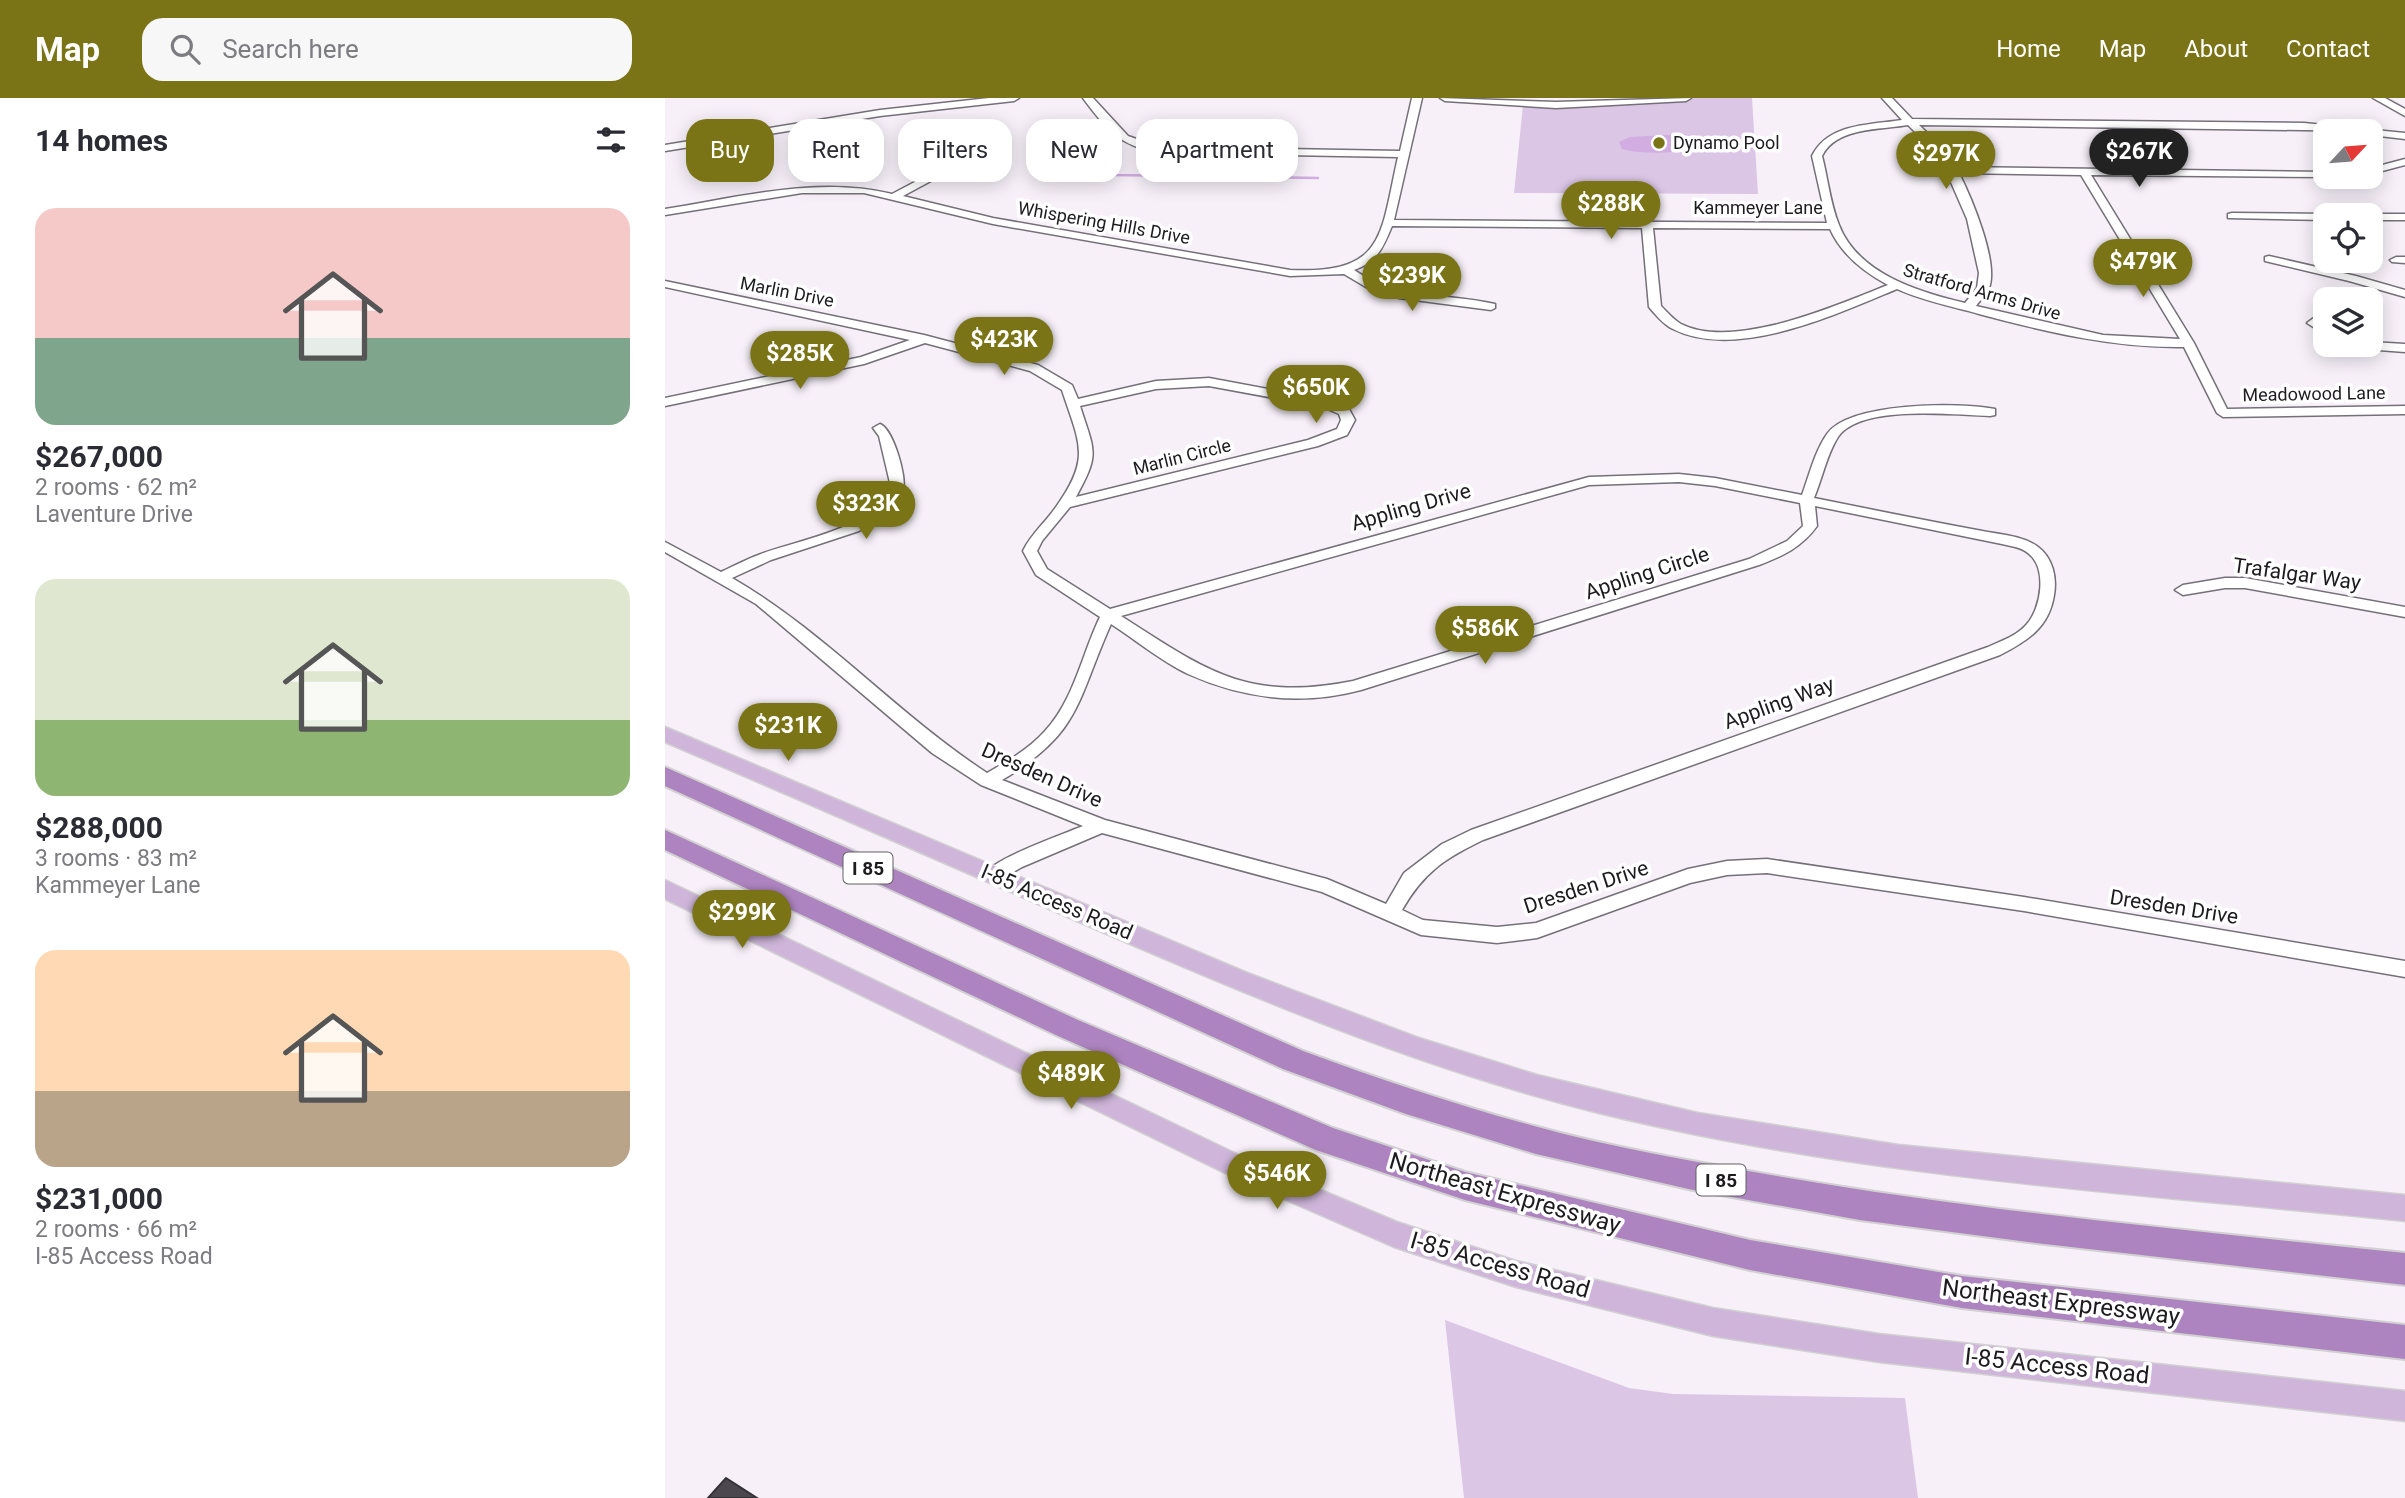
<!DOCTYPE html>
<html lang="en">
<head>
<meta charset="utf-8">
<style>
  :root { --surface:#fff; --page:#f7f7f7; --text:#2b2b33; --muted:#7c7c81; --accent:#7a7417 }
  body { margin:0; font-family:Roboto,sans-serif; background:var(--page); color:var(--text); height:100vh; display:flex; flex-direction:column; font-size:26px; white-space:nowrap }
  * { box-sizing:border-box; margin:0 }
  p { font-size:23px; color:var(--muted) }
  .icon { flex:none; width:38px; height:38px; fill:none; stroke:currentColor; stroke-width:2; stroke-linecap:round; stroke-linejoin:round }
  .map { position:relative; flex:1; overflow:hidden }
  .panel { display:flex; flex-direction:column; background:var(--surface); width:665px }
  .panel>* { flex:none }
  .banner { position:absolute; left:21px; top:21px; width:665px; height:63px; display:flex; gap:14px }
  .needle { width:46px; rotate:64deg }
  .controls { position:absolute; left:1648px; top:21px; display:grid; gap:14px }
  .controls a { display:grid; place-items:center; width:70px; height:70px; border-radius:14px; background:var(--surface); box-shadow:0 4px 18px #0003; font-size:35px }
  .price { position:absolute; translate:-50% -60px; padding:0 16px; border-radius:24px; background:var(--accent); color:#fff; font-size:23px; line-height:46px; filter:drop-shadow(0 2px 4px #0008) }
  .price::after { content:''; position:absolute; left:50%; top:42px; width:21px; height:16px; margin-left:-10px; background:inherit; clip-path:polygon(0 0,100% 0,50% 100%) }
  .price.current { background:#222; color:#fff }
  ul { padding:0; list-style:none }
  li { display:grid; align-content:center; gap:14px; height:371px; padding:0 35px }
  li span { display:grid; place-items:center; height:217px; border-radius:21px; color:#555 }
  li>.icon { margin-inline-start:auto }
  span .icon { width:126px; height:126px; fill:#fffc; stroke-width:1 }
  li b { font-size:30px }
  h2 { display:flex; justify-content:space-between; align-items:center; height:84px; padding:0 35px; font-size:30px }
  .tag { padding:0 24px; border-radius:21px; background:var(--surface); box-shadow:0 4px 18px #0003; font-size:24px; line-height:63px }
  .tag.current { background:var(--accent); color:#fff }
  header { display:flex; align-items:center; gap:42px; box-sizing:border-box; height:98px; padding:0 35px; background:var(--accent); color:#fff }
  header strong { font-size:33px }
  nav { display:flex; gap:38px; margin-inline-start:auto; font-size:24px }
  .search { width:490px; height:63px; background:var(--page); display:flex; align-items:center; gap:18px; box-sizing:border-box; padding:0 24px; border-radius:21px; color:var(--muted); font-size:26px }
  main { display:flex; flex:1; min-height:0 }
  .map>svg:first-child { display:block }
  .green { fill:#dcc6e6 }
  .water { fill:#d1ade1 }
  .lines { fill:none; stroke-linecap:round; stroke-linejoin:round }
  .stream { stroke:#d1ade1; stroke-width:2.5 }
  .building { fill:#4c474e; stroke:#353237; stroke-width:2 }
  .minor-casing { stroke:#757078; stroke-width:3 }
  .major-casing { stroke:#d2d1d2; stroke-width:3 }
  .highway-casing { stroke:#d2d1d2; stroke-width:4 }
  .minor { fill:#fff; fill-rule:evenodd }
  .major { fill:#ceb5d9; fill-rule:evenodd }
  .highway { fill:#ad84bf; fill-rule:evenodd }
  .poi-dot { fill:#7a7417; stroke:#fff; stroke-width:2.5 }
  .labels { text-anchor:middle; stroke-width:7; stroke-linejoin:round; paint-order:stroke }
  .far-poi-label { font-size:18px; fill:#1d1b1e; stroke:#fff; text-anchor:start }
  .far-street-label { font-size:18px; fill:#1d1b1e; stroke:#fff }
  .shield { fill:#fff; stroke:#615f62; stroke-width:2 }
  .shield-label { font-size:19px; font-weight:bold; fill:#1d1b1e }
  .street-label { font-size:21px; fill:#1d1b1e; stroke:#fff }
  .near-street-label { font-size:24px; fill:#1d1b1e; stroke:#fff }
</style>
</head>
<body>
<header>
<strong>Map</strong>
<div class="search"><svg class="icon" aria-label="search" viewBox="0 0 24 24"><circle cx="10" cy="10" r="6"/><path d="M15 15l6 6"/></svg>Search here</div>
<nav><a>Home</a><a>Map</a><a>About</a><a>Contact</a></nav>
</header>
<main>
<section class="panel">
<h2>14 homes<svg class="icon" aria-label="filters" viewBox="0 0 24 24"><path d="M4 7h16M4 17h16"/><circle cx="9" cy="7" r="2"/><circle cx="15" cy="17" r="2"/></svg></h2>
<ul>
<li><span style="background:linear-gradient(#f6c9c9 60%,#7fa58c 0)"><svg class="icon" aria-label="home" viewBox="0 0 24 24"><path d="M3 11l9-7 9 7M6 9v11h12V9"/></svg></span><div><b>$267,000</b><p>2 rooms · 62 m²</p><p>Laventure Drive</p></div></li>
<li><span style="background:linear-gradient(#dfe7d0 65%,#8fb573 0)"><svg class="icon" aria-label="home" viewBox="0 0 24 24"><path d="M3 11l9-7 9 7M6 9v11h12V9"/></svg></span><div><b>$288,000</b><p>3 rooms · 83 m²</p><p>Kammeyer Lane</p></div></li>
<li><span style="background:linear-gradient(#ffd9b3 65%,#b9a48a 0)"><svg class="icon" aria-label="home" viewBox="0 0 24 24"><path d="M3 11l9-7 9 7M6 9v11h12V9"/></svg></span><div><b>$231,000</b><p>2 rooms · 66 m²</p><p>I-85 Access Road</p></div></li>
</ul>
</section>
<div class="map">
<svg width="1740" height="1400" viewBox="0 0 1740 1400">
  <rect width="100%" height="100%" fill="#f7f0f9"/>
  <g class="green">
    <path d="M1018,0H1087L1093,96L849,95L858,7Z"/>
    <path d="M780,1222L964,1290L1008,1296L1240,1300L1253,1400H799Z"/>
  </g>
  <path class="water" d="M1019,36L1031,40L1035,47C1023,57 971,56 957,51L954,44L965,39Z"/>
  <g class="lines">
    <path class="stream" d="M371,28L421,65L447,77L653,80"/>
  </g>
  <path class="building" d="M61,1380L92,1400H43Z"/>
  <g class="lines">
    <defs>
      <g id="minor">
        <path d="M324,0H354L349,3L215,18L0,53V47L215,12Z"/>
        <path d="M418,0H428L463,38L494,49L735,53L747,0H757L729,122L1162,125L1147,58C1163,25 1205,27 1237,22L1217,0H1227L1247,21L1639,25L1740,35V41L1706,37V33L1254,27L1276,48L1291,69L1661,74V79H1665L1426,77L1529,245L1562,311L1740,308V316L1558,319L1552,315L1519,249C1448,250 1382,234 1314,216C1286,208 1258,203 1232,191C1172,216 1071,263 1008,231C999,227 990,216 984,209L977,130L727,128C718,150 712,164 689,172C733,202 781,195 830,206V210L826,212L734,200L701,189L679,176L625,178L328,126L199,95H137L0,117V111C75,99 153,78 227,96L284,66L288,67V71L238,98L328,120L625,172C721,176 715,138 733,59L494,55C455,48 441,31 418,0ZM1243,27L1275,59L1302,121L1314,175L1312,190L1300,205C1254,194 1193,176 1174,127C1165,105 1163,81 1157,58C1171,29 1215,32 1243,27ZM1294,75L1416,77L1515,241L1438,237L1311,208C1315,202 1321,197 1324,190C1334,164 1306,99 1294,75ZM988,130L1165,131C1176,156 1199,174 1223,187C1172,207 1069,253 1016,226C1009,222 1002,214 996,208Z"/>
        <path d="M775,0L891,4L1026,0L1021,3L891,10L780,3Z"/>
        <path d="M1708,0H1720L1740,11V18Z"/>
        <path d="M1740,61V67L1706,76V70Z"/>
        <path d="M1567,115L1661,116L1665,117H1661V122L1563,120V116Z"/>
        <path d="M1706,116H1740V122H1706V117H1702Z"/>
        <path d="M1604,158L1691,178L1740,192V199L1684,183L1600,163V159Z"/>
        <path d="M1731,159H1740V165L1727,164L1725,162Z"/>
        <path d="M0,183L259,237L373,267L407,287L413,301L491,283L544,280L667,303L684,311L690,322L682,337L653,348L405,409L377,443L372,453L382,471L445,511L924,379L1014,376L1050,380L1137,397C1144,378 1150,353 1162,336C1184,304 1294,304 1330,311V317L1325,318C1290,317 1195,306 1173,339C1162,356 1157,381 1149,400C1204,411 1258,422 1312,432C1330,436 1358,437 1373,449C1388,460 1392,480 1389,497C1384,530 1362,543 1335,557L818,742C779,761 759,774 737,812L758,822L832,829L871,825L1023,771L1062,763L1102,761L1359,799L1740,863V879L1359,813L1102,775L1062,777L1025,785L872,840L832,845L756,837L657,794L437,735L357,769L335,782H321L319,777C327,761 399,736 418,728L316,687L267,655L91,506L0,454V444L56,474C69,468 82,461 96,456C131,442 219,429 225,385L214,338L208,330L215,326C228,331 242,379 238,391C232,409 210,425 194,433L106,462L67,480C159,533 233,617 322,675C343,663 364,651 380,633C409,602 417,556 435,519L371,477L358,453C366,436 380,425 391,409C427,359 414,345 397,292L365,273L260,245L199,266L0,308V300L196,259L245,242L0,189ZM544,288L658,309L674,316L676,322L672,331L643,342L411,399C435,355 430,355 415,308L491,291ZM1014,384L1050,388L1135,405L1138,428L1122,443L1084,461L688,583C582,604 542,573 456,518L924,387ZM1150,408L1337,446C1345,448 1356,449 1363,455C1383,470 1376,510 1362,526C1352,538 1336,543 1323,549L806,732L777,746L739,775L721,806L662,781L440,722L337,682C417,634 411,604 446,526C471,542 496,563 523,576C579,601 636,608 696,592L1094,467C1118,458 1137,449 1152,428Z"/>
        <path d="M1661,211V220L1656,225L1661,228V237L1642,225Z"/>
        <path d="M1706,244L1740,246V254L1700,251L1694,247H1706Z"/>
        <path d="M1560,480H1580L1740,509V519L1580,490H1560L1518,497L1510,492L1518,487Z"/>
      </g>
      <g id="major">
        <path d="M0,629L580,874L751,939L872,977L1033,1015L1234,1047L1740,1097V1123C1471,1095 1198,1080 934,1015C756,971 587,899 419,826C280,765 140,704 0,644Z"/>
        <path d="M0,782L582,1061L732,1124L851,1163L1048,1210L1214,1236L1740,1293V1323L1214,1264L1048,1238L851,1189L729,1149L564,1077L0,801Z"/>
      </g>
      <g id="highway">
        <path d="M0,669L638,953C714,981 791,1007 869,1028C949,1050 1031,1064 1112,1078C1320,1114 1531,1133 1740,1155V1187L1371,1145L1195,1122L1028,1092L871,1056L741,1016L618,971L0,688Z"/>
        <path d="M0,732L413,922L668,1030L800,1074L1085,1142L1297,1178L1740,1227V1261L1297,1210L1085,1172L800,1102L651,1052L393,938L0,752Z"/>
      </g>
    </defs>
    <use href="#minor" class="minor-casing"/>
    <use href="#major" class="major-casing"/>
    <use href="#highway" class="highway-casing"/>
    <use href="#minor" class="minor"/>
    <use href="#major" class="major"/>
    <use href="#highway" class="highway"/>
  </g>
  <circle class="poi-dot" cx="994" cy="45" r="7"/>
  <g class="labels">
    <g class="far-poi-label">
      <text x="1008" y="51">Dynamo Pool</text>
    </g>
    <g class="far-street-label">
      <text x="1093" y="116">Kammeyer Lane</text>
      <text transform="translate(439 125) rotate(10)" y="6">Whispering Hills Drive</text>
      <text transform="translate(122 194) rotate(11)" y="6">Marlin Drive</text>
      <text transform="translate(1317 194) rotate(16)" y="6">Stratford Arms Drive</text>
      <text transform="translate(1649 296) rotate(-1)" y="6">Meadowood Lane</text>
      <text transform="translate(517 359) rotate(-14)" y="6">Marlin Circle</text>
    </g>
    <g class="shield">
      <rect x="178.5" y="754.5" width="49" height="31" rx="5"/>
      <rect x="1031.5" y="1066.5" width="49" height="31" rx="5"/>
    </g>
    <g class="shield-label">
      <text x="203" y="777">I 85</text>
      <text x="1056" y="1089">I 85</text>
    </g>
    <g class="street-label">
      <text transform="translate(746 409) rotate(-16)" y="7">Appling Drive</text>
      <text transform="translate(982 475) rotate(-18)" y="7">Appling Circle</text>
      <text transform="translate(1632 476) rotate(8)" y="7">Trafalgar Way</text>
      <text transform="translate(1114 605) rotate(-20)" y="7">Appling Way</text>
      <text transform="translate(377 677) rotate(24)" y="7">Dresden Drive</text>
      <text transform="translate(921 789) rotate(-18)" y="7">Dresden Drive</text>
      <text transform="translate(392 804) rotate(23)" y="7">I-85 Access Road</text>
      <text transform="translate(1509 809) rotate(9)" y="7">Dresden Drive</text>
    </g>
    <g class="near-street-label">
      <text transform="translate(840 1095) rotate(16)" y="8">Northeast Expressway</text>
      <text transform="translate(835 1167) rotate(16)" y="8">I-85 Access Road</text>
      <text transform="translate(1396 1204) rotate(7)" y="8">Northeast Expressway</text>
      <text transform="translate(1392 1268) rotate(6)" y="8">I-85 Access Road</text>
    </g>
  </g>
</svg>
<div class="controls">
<a><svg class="needle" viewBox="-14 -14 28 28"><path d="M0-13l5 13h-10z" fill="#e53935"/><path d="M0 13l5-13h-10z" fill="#7c7c81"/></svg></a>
<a><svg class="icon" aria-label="locate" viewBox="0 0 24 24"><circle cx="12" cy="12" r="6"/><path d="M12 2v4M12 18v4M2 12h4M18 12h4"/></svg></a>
<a><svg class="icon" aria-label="layers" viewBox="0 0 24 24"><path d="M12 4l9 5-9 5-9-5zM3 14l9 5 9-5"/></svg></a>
</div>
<b class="price current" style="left:1474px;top:91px">$267K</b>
<b class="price" style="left:1281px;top:93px">$297K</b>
<b class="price" style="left:946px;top:143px">$288K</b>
<b class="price" style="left:1478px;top:201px">$479K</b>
<b class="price" style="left:747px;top:215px">$239K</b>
<b class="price" style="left:339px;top:279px">$423K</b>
<b class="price" style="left:135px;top:293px">$285K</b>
<b class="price" style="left:651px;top:327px">$650K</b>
<b class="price" style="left:201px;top:443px">$323K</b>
<b class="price" style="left:820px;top:568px">$586K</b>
<b class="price" style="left:123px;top:665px">$231K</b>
<b class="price" style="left:77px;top:852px">$299K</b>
<b class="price" style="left:406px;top:1013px">$489K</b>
<b class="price" style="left:612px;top:1113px">$546K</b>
<div class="banner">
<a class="tag current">Buy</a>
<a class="tag">Rent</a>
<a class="tag">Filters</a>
<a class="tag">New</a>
<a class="tag">Apartment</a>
</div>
</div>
</main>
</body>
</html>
